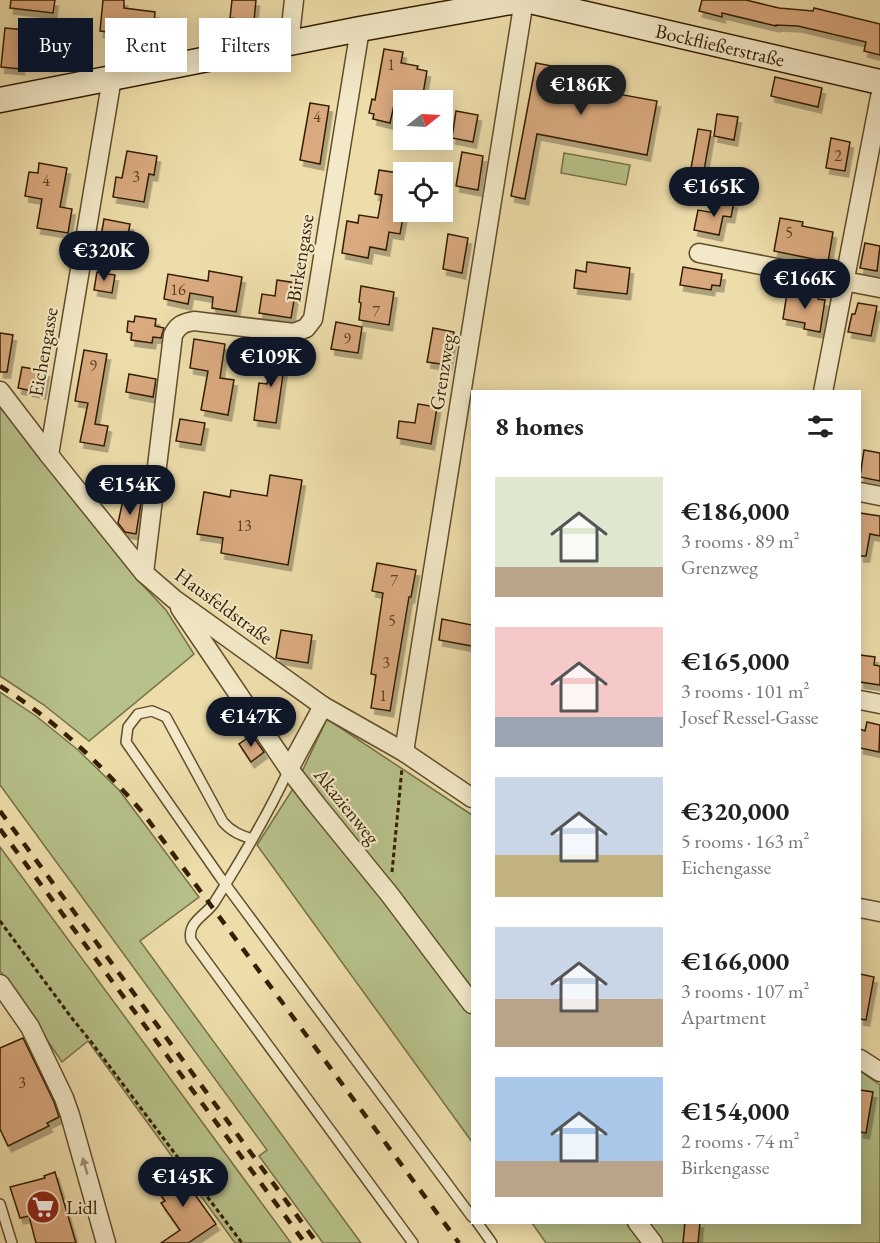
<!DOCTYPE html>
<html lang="en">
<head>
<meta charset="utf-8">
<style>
  :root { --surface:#fff; --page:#f2f2f2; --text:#222; --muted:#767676; --accent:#111827 }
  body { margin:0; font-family:"EB Garamond",serif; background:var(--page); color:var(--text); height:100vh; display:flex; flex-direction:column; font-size:22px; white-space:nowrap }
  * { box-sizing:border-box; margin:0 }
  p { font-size:20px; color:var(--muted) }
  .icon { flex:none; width:33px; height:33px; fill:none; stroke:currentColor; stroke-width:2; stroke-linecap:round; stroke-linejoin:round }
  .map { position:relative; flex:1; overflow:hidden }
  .details { position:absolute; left:471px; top:390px; width:390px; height:834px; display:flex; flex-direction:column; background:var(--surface); border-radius:0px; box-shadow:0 3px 15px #0003 }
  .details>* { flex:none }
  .banner { position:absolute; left:18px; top:18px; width:363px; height:54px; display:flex; gap:12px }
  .needle { width:39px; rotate:72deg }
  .buttons { position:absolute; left:393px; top:90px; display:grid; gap:12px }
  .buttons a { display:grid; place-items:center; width:60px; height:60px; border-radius:0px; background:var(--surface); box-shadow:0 3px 15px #0003; font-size:30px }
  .price { position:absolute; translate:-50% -51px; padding:0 14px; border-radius:21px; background:var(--accent); color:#fff; font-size:20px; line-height:39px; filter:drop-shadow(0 2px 3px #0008) }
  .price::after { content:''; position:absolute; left:50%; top:36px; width:18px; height:14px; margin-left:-9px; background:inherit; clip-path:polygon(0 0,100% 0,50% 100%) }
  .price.current { background:#222; color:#fff }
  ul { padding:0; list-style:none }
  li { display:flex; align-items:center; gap:18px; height:150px; padding:0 24px }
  li span { display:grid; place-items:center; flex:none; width:168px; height:120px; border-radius:0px; color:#555 }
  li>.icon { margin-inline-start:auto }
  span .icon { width:72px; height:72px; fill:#fffc; stroke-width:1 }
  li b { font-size:26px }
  h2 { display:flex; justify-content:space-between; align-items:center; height:72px; padding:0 24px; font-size:26px }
  .tag { padding:0 21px; border-radius:0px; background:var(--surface); box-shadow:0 3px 15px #0003; font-size:21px; line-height:54px }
  .tag.current { background:var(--accent); color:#fff }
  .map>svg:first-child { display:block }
  .green { fill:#b7c18a; stroke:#767046; stroke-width:1.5 }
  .building { fill:#d9a97f; stroke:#341e01; stroke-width:1.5; filter:url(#shadow) }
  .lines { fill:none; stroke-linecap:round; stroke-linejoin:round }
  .service-casing { stroke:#624e2b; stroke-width:12 }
  .minor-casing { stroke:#624e2b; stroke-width:21 }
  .secondary-casing { stroke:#341e01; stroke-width:27 }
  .path { stroke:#341e01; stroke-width:3; stroke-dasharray:4.5 3; stroke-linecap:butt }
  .service { stroke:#f3e9c8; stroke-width:9 }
  .minor { stroke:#f3e9c8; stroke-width:18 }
  .secondary { stroke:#f3e9c8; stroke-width:24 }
  .rail { stroke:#341e01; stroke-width:4.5; stroke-dasharray:10 10; stroke-linecap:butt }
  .oneway { fill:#9d8e6e }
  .labels { text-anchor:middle; stroke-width:4.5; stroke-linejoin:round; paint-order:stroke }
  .number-label { font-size:16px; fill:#5d4120 }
  .street-label { font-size:20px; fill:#341e01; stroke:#f3e9c8 }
  .poi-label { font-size:20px; fill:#341e01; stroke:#f3e9c8; text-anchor:start }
</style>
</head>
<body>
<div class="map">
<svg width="880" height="1243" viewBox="0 0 880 1243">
  <defs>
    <filter id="shadow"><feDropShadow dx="3.5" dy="6" stdDeviation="0" flood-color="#0004"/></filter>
  </defs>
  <rect width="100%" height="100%" fill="#edddaa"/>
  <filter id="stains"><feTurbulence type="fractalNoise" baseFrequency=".00333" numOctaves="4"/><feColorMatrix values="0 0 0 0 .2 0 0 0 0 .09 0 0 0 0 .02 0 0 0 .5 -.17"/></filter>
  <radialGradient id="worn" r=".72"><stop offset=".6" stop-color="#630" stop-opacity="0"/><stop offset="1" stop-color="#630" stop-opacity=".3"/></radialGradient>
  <g class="green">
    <path d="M564,153L630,165L626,185L561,173Z"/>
    <path d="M0,407L43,462L136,578L166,610L194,654L89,741L44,705L0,676Z"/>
    <path d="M0,692L36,716L78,750L119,790L199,897L140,941L361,1243H323L259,1156L267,1150L0,785Z"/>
    <path d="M327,719L472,815V998L299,778Z"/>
    <path d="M294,787L386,900L472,1014V1142L257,845Z"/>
    <path d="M0,847L291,1243H235L88,1041L62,1062L0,971Z"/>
    <path d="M860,1071L880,1085V1243H659L644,1223L860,1222Z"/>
    <path d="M532,1223H630L645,1243H546Z"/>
  </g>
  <g class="building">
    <path d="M11,0H55L53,13L10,8Z"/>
    <path d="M103,0H124V8L155,12L152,45L135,43L136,35L100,31Z"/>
    <path d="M232,0H256L254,21L230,18Z"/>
    <path d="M702,0H746L779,8L813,11L814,8L880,24V55L864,51L866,42L798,26L776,25V26L722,13V17L699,11Z"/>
    <path d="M5,28L25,30L23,42L53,45L51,66L21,63V69L1,67Z"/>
    <path d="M384,49L403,52L401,63L418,66L417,69L427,71L422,100L396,96L390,123L373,119L374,114L369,113L372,99L375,100Z"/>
    <path d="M536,63L615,78L612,93L657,101L647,155L537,134L525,199L511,196Z"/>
    <path d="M775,77L822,88L818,107L771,96Z"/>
    <path d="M310,103L329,106L320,164L300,160Z"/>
    <path d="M456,111L478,115L473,142L452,138Z"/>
    <path d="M717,114L738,117L734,140L714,136Z"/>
    <path d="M698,129L711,131L703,176L690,174Z"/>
    <path d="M831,138L850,142L845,171L826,168Z"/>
    <path d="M127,151L157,156L154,175L149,174L144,202L113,197L116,177L122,178Z"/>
    <path d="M462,152L483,156L478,190L456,186Z"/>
    <path d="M39,163L67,168L60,207L72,209L68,233L37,228L42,199L25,196L29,172L38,173Z"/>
    <path d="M379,170L404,174V212L400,234L389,232L386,250L370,247L368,258L342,253L347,221L358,223L359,215L378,218L382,195L375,194Z"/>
    <path d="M718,199L734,202L731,217L723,216L719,235L694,230L698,210L715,213Z"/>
    <path d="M780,218L803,222L802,226L833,232L828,262L774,251Z"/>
    <path d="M104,219L130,224L126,246L100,242Z"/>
    <path d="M448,234L468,238L462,273L443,269Z"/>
    <path d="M865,243L880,246L877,271L860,268Z"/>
    <path d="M587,262L630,268L627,294L574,288L576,270L586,272Z"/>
    <path d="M683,267L722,274L720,286L712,285L711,290L680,285Z"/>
    <path d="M209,271L242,277L236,312L212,308L213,297L190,293L188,304L164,299L168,274L208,281Z"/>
    <path d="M97,272L115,275L112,293L94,290Z"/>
    <path d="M277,280L297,283L291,318L259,313L262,294L275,296Z"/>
    <path d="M361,286L394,292L389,325L359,320L361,303L359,302Z"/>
    <path d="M802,292L818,295V299L825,300L820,332L804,329L805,323L783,319L787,293L802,296Z"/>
    <path d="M858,303L877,306L871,336L848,332L852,314H855Z"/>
    <path d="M135,316L156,319L155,326L164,328L161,338L153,337L152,343L131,340L132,333L127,332L128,321L134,322Z"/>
    <path d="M336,322L362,327L358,353L331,349Z"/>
    <path d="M433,328L454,332L448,365L427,362Z"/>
    <path d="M0,333L13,335L7,372H0Z"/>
    <path d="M194,339L225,344L220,378L234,380L228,415L201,410L208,371L190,368Z"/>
    <path d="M273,345L287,347L276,423L254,420L259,383L267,384Z"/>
    <path d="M84,350L107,354L95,424L108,426L104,446L80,442L88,403L75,401Z"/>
    <path d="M22,367L46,371L42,393L18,388Z"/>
    <path d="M129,374L156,379L153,397L126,392Z"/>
    <path d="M418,404L437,407L431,444L397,438L399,421L415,423Z"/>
    <path d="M180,419L205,423L201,445L176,441Z"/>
    <path d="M864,450L880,453V481L860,477Z"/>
    <path d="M270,475L302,480L288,565L221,553L223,538L197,534L204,492L230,497L231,490L267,496Z"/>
    <path d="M123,500L141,503L136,534L125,532L118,523Z"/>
    <path d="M860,513L880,516V536L870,534L866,556H860Z"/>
    <path d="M377,563L416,570L411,597H409L390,711L371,708L376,675L371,674L383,593L372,591Z"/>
    <path d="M442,619L472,625V646L439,640Z"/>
    <path d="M281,630L312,635L308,663L276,658Z"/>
    <path d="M860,655L875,657L874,665L880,666V685L860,682Z"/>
    <path d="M867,722L880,725L879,752L860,748V729L865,731Z"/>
    <path d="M252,735L264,752L251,762L239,744Z"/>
    <path d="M860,974L874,977L866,1020L860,1019Z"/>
    <path d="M23,1038L54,1102L59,1117L47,1123L49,1126L8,1146L0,1129V1048Z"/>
    <path d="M860,1090L873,1092L866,1133L860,1132Z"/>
    <path d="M176,1168L216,1224L188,1243H161L180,1230L161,1203L165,1201L153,1184Z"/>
    <path d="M55,1172L57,1179L76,1243H36L29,1216L20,1218L10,1187L45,1178L44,1176Z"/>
    <path d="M685,1222H700L698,1243H683Z"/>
  </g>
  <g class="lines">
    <defs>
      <g id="service">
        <path d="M289,769C268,815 241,860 214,903C205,916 187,922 191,940L413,1243"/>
        <path d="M252,839C240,835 232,832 223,822L166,717L152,711L138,714L128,727L126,742L220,877L472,1217"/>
        <path d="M0,1204L12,1243"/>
        <path d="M477,1222L492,1243"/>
      </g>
      <g id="minor">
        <path d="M289,44L294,0"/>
        <path d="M699,253L880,288"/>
        <path d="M0,391L49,455L144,573L174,599L323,706L404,752L472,798"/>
        <path d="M823,392L880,97"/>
        <path d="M49,455L112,78"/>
        <path d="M860,492L880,496"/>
        <path d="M144,573L173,335C178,325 183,323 194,321L294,333L306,328L313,319L360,29"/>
        <path d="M180,608L289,769L316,804L390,895L472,1004"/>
        <path d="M860,700L880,704"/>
        <path d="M404,752L524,0"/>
        <path d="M289,769L323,706"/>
        <path d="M860,908L880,912"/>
        <path d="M0,984L30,1027L64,1098L70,1115L106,1243"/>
        <path d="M860,1059L880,1072"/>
        <path d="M637,1222L653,1243"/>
      </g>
      <g id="secondary">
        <path d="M526,0L880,82"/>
        <path d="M0,100L360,29L522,0"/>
      </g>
    </defs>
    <use href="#service" class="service-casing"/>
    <use href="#minor" class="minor-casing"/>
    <use href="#secondary" class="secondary-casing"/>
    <g class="path">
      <path d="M392,872L402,768"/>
      <path d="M0,921L71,1017L92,1043L242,1243"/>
    </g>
    <use href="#service" class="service"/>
    <use href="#minor" class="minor"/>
    <use href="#secondary" class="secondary"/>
    <g class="rail">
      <path d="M0,686C56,721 100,763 143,813L459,1243"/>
      <path d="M0,811L317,1243"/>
      <path d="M0,829L305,1243"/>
    </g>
  </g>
  <defs><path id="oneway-solid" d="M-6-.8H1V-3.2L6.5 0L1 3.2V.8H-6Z" transform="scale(1.5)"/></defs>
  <use class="oneway" href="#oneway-solid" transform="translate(85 1166) rotate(-106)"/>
  <defs>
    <symbol id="supermarket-disc" viewBox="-11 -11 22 22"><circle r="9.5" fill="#8f2418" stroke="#f3e9c8"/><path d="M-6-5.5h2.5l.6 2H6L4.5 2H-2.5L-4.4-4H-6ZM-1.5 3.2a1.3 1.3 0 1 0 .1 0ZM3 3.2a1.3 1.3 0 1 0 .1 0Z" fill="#fff"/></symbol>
  </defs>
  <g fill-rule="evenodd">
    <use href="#supermarket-disc" x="24" y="1188" width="38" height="38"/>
  </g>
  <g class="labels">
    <g class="number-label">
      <text x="391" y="70">1</text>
      <text x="317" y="122">4</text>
      <text x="838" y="161">2</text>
      <text x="136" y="182">3</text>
      <text x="46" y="186">4</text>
      <text x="789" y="238">5</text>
      <text x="178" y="295">16</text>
      <text x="376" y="317">7</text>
      <text x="347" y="344">9</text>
      <text x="93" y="371">9</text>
      <text x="244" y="531">13</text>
      <text x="394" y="586">7</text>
      <text x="392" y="626">5</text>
      <text x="386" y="668">3</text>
      <text x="383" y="701">1</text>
      <text x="22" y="1088">3</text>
    </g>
    <g class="street-label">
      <text transform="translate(720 45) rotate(13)" y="7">Bockfließerstraße</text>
      <text transform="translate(300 258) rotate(-81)" y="7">Birkengasse</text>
      <text transform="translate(43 352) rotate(-80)" y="7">Eichengasse</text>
      <text transform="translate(442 372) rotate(-81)" y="7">Grenzweg</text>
      <text transform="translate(224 606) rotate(36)" y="7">Hausfeldstraße</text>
      <text transform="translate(347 806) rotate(51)" y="7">Akazienweg</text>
    </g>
    <g class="poi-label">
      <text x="66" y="1214">Lidl</text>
    </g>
  </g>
  <rect width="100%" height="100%" filter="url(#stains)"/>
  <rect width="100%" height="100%" fill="url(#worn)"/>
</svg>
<div class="buttons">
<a><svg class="needle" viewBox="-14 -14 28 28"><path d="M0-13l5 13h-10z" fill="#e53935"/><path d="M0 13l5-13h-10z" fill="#767676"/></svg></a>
<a><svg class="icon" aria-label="locate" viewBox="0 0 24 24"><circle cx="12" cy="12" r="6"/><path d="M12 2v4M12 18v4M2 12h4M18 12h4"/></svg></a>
</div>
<b class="price current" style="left:581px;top:116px">€186K</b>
<b class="price" style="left:714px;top:218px">€165K</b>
<b class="price" style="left:104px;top:282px">€320K</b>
<b class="price" style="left:805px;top:310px">€166K</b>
<b class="price" style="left:271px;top:388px">€109K</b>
<b class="price" style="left:130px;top:516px">€154K</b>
<b class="price" style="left:251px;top:748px">€147K</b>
<b class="price" style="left:183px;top:1208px">€145K</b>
<div class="banner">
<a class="tag current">Buy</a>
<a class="tag">Rent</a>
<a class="tag">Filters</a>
</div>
<section class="details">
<h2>8 homes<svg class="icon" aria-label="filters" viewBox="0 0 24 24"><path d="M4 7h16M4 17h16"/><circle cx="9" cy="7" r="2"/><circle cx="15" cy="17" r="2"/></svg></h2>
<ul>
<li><span style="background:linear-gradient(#dfe7d0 75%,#b9a48a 0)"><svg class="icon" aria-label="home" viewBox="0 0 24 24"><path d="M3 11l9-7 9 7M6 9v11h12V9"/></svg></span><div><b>€186,000</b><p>3 rooms · 89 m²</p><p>Grenzweg</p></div></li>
<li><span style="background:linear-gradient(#f6c9c9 75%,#9aa5b1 0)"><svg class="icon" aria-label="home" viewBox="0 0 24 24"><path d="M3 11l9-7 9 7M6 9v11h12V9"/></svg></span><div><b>€165,000</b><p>3 rooms · 101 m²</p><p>Josef Ressel-Gasse</p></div></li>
<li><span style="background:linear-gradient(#c9d6e8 65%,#c2b280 0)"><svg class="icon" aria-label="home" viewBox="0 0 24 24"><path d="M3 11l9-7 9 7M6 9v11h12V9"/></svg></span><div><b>€320,000</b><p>5 rooms · 163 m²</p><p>Eichengasse</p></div></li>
<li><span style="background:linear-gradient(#c9d6e8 60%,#b9a48a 0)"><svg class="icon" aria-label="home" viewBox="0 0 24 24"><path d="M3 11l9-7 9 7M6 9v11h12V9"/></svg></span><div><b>€166,000</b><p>3 rooms · 107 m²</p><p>Apartment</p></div></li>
<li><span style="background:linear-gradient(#a9c7e8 70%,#b9a48a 0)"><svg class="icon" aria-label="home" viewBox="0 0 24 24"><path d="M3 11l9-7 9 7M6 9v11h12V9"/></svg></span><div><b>€154,000</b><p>2 rooms · 74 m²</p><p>Birkengasse</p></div></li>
</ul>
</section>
</div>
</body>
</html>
